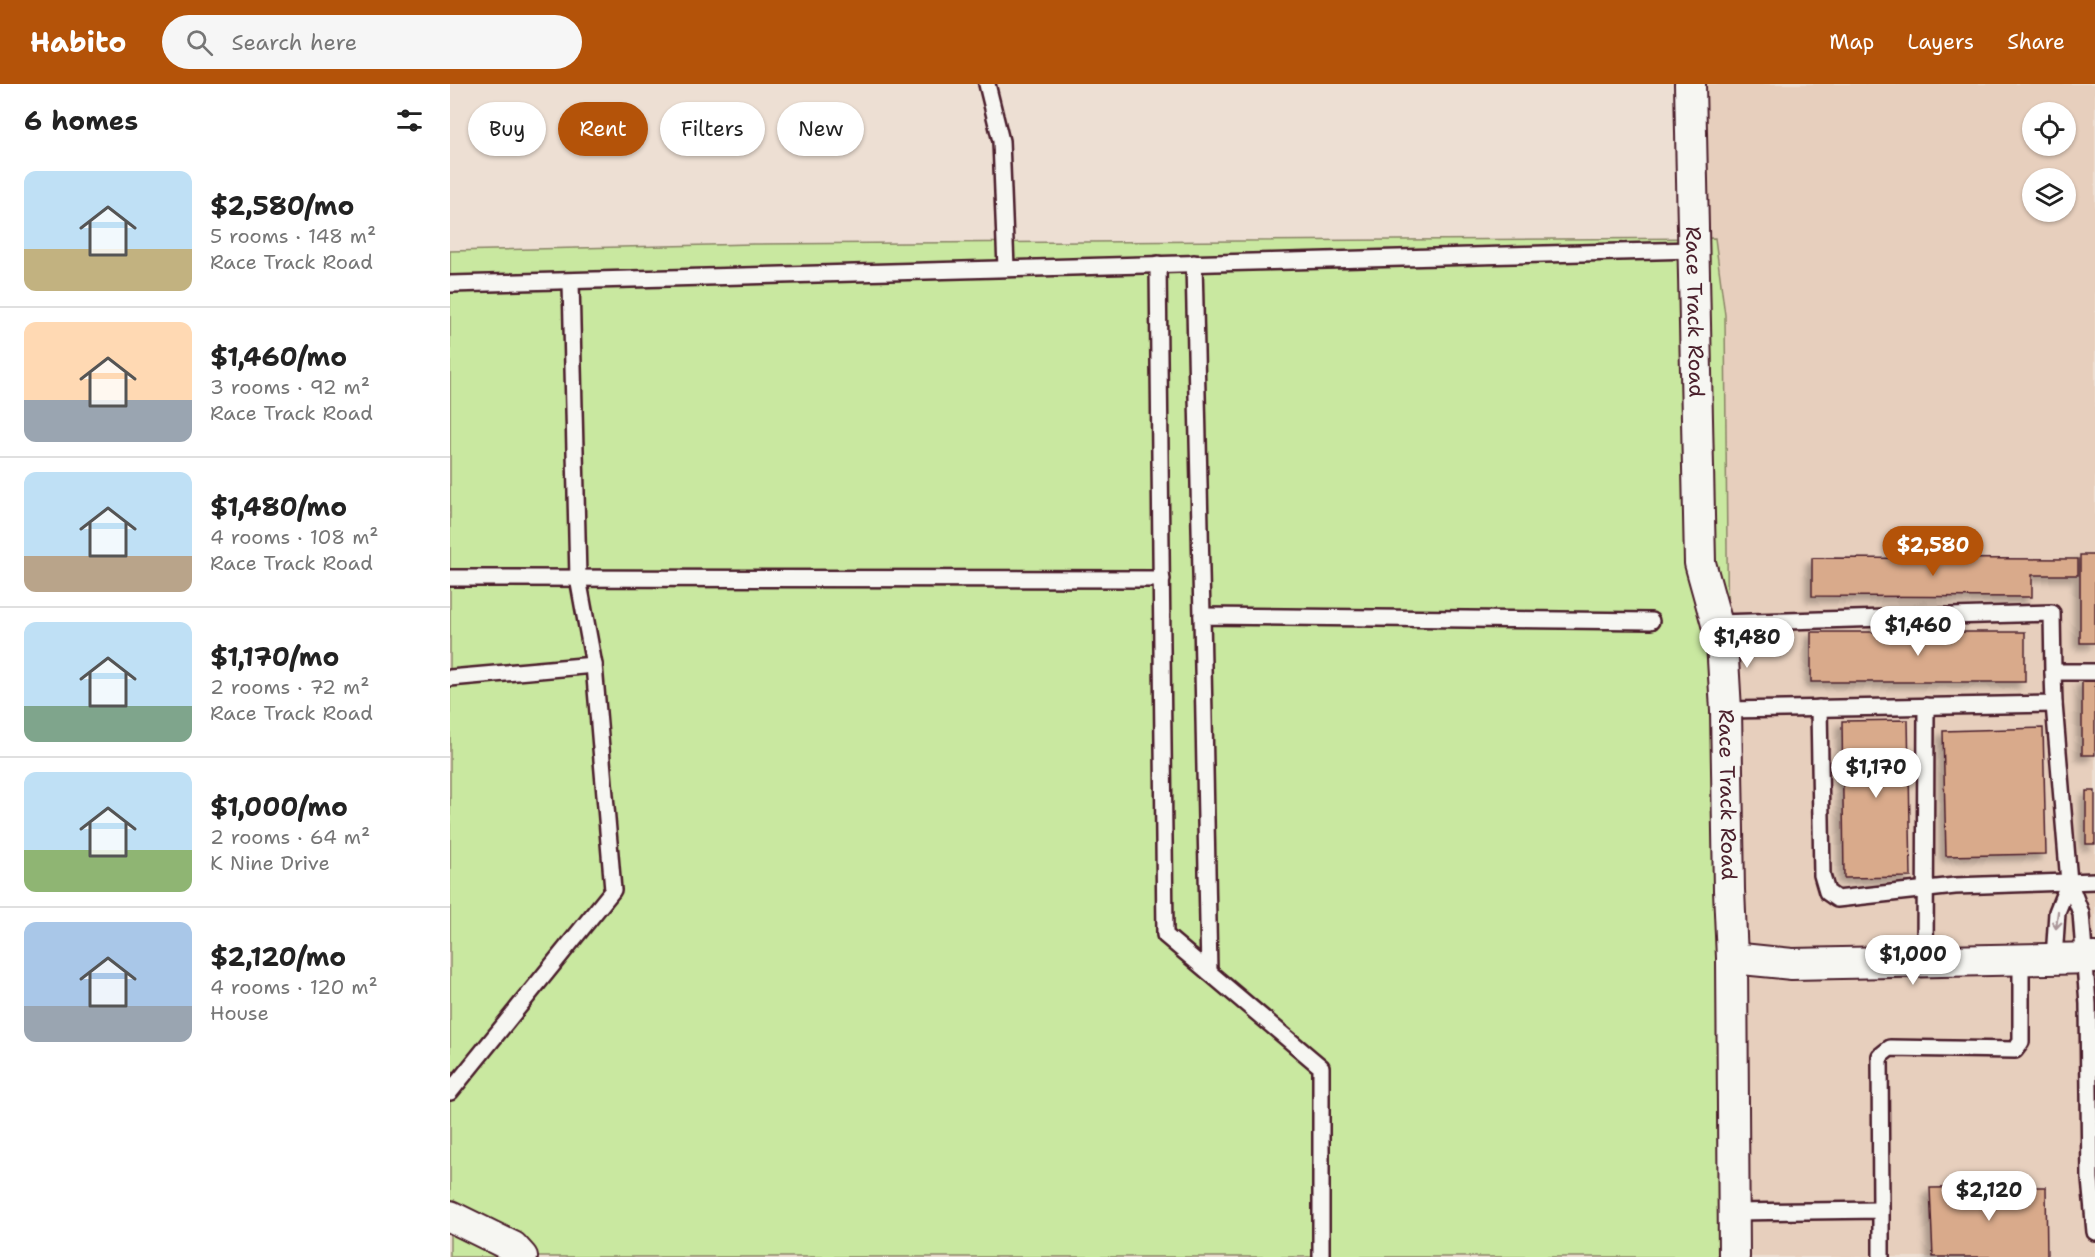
<!DOCTYPE html>
<html lang="en">
<head>
<meta charset="utf-8">
<style>
  :root { --surface:#fff; --page:#f6f6f6; --text:#222; --muted:#767676; --line:#e0e0e0; --accent:#b45309 }
  body { margin:0; font-family:"Shantell Sans",sans-serif; background:var(--page); color:var(--text); height:100vh; display:flex; flex-direction:column; font-size:22px; white-space:nowrap }
  * { box-sizing:border-box; margin:0 }
  p { font-size:20px; color:var(--muted) }
  .icon { flex:none; width:33px; height:33px; fill:none; stroke:currentColor; stroke-width:2; stroke-linecap:round; stroke-linejoin:round }
  .map { position:relative; flex:1; overflow:hidden }
  .side { display:flex; flex-direction:column; background:var(--surface); width:450px }
  .side>* { flex:none }
  .guide { position:absolute; left:18px; top:18px; width:570px; height:54px; display:flex; gap:12px }
  .controls { position:absolute; left:1572px; top:18px; display:grid; gap:12px }
  .controls a { display:grid; place-items:center; width:54px; height:54px; border-radius:50%; background:var(--surface); box-shadow:0 2px 4px #0004; font-size:30px }
  .price { position:absolute; translate:-50% -51px; padding:0 14px; border-radius:21px; background:#fff; color:#222; font-size:20px; line-height:39px; filter:drop-shadow(0 2px 3px #0008) }
  .price::after { content:''; position:absolute; left:50%; top:36px; width:18px; height:14px; margin-left:-9px; background:inherit; clip-path:polygon(0 0,100% 0,50% 100%) }
  .price.active { background:var(--accent); color:#fff }
  ul { padding:0; list-style:none }
  li { display:flex; align-items:center; gap:18px; height:150px; padding:0 24px }
  li+li { border-top:2px solid var(--line) }
  li span { display:grid; place-items:center; flex:none; width:168px; height:120px; border-radius:12px; color:#555 }
  li>.icon { margin-inline-start:auto }
  span .icon { width:72px; height:72px; fill:#fffc; stroke-width:1 }
  li b { font-size:26px }
  h2 { display:flex; justify-content:space-between; align-items:center; height:72px; padding:0 24px; font-size:26px }
  .tag { padding:0 21px; border-radius:27px; background:var(--surface); box-shadow:0 2px 4px #0004; font-size:21px; line-height:54px }
  .tag.active { background:var(--accent); color:#fff }
  header { display:flex; align-items:center; gap:36px; box-sizing:border-box; height:84px; padding:0 30px; background:var(--accent); color:#fff }
  header strong { font-size:28px }
  nav { display:flex; gap:33px; margin-inline-start:auto; font-size:21px }
  .search { width:420px; height:54px; background:var(--page); display:flex; align-items:center; gap:15px; box-sizing:border-box; padding:0 21px; border-radius:33px; color:var(--muted); font-size:22px }
  main { display:flex; flex:1; min-height:0 }
  .map>svg:first-child { display:block }
  .built { fill:#e7cfbd; fill-rule:evenodd }
  .green { fill:#c9e8a0; stroke:#8a8466; stroke-width:1.5 }
  .building { fill:#d9aa8b; stroke:#4a1f2b; stroke-width:1.5; filter:url(#shadow) }
  .lines { fill:none; stroke-linecap:round; stroke-linejoin:round }
  .lane-casing { stroke:#4a1f2b; stroke-width:20 }
  .street-casing { stroke:#4a1f2b; stroke-width:34 }
  .lane { stroke:#f6f6f2; stroke-width:15 }
  .street { stroke:#f6f6f2; stroke-width:30 }
  .oneway { stroke:#a99598 }
  .labels { text-anchor:middle; stroke-width:4.5; stroke-linejoin:round; paint-order:stroke }
  .street-label { font-size:21px; fill:#4a1f2b; stroke:#f6f6f2 }
</style>
</head>
<body>
<header>
<strong>Habito</strong>
<div class="search"><svg class="icon" aria-label="search" viewBox="0 0 24 24"><circle cx="10" cy="10" r="6"/><path d="M15 15l6 6"/></svg>Search here</div>
<nav><a>Map</a><a>Layers</a><a>Share</a></nav>
</header>
<main>
<section class="side">
<h2>6 homes<svg class="icon" aria-label="filters" viewBox="0 0 24 24"><path d="M4 7h16M4 17h16"/><circle cx="9" cy="7" r="2"/><circle cx="15" cy="17" r="2"/></svg></h2>
<ul>
<li><span style="background:linear-gradient(#bfe0f5 65%,#c2b280 0)"><svg class="icon" aria-label="home" viewBox="0 0 24 24"><path d="M3 11l9-7 9 7M6 9v11h12V9"/></svg></span><div><b>$2,580/mo</b><p>5 rooms · 148 m²</p><p>Race Track Road</p></div></li>
<li><span style="background:linear-gradient(#ffd9b3 65%,#9aa5b1 0)"><svg class="icon" aria-label="home" viewBox="0 0 24 24"><path d="M3 11l9-7 9 7M6 9v11h12V9"/></svg></span><div><b>$1,460/mo</b><p>3 rooms · 92 m²</p><p>Race Track Road</p></div></li>
<li><span style="background:linear-gradient(#bfe0f5 70%,#b9a48a 0)"><svg class="icon" aria-label="home" viewBox="0 0 24 24"><path d="M3 11l9-7 9 7M6 9v11h12V9"/></svg></span><div><b>$1,480/mo</b><p>4 rooms · 108 m²</p><p>Race Track Road</p></div></li>
<li><span style="background:linear-gradient(#bfe0f5 70%,#7fa58c 0)"><svg class="icon" aria-label="home" viewBox="0 0 24 24"><path d="M3 11l9-7 9 7M6 9v11h12V9"/></svg></span><div><b>$1,170/mo</b><p>2 rooms · 72 m²</p><p>Race Track Road</p></div></li>
<li><span style="background:linear-gradient(#bfe0f5 65%,#8fb573 0)"><svg class="icon" aria-label="home" viewBox="0 0 24 24"><path d="M3 11l9-7 9 7M6 9v11h12V9"/></svg></span><div><b>$1,000/mo</b><p>2 rooms · 64 m²</p><p>K Nine Drive</p></div></li>
<li><span style="background:linear-gradient(#a9c7e8 70%,#9aa5b1 0)"><svg class="icon" aria-label="home" viewBox="0 0 24 24"><path d="M3 11l9-7 9 7M6 9v11h12V9"/></svg></span><div><b>$2,120/mo</b><p>4 rooms · 120 m²</p><p>House</p></div></li>
</ul>
</section>
<div class="map">
<svg width="1645" height="1173" viewBox="0 0 1645 1173">
  <defs>
    <filter id="shadow"><feDropShadow dx="-5.5" dy="5.5" stdDeviation="3" flood-color="#0004"/></filter>
  </defs>
  <rect width="100%" height="100%" fill="#eddfd3"/>
  <filter id="ink" filterUnits="userSpaceOnUse"><feTurbulence type="fractalNoise" baseFrequency=".0167" numOctaves="2"/><feDisplacementMap in="SourceGraphic" scale="12" xChannelSelector="R" yChannelSelector="G"/><feConvolveMatrix kernelMatrix="1 2 1 2 8 2 1 2 1" color-interpolation-filters="sRGB"/></filter>
  <g filter="url(#ink)">
    <path class="built" d="M1237,0H1645V1173H1283L1275,231L1265,155L1238,154ZM1582,28H1616V62H1582ZM1582,94H1616V128H1582Z"/>
    <path class="green" d="M1265,154L1275,231L1283,1173H0V167L303,160Z"/>
    <g class="building">
      <rect x="1630" y="471" width="15" height="88"/>
      <path d="M1362,474L1628,475V491H1582V513L1362,512Z"/>
      <rect x="1361" y="548" width="214" height="50"/>
      <rect x="1632" y="596" width="13" height="75"/>
      <path d="M1458,636L1461,793L1394,794L1392,637Z"/>
      <path d="M1593,644L1596,770L1496,772L1493,647Z"/>
      <rect x="1636" y="707" width="9" height="53"/>
      <path d="M1549,1103H1596L1597,1173H1483L1480,1104Z"/>
    </g>
    <g class="lines">
      <defs>
        <g id="lane">
          <path d="M537,0L551,57L556,184"/>
          <path d="M744,179L752,532"/>
          <path d="M708,180L715,851L871,983V1173"/>
          <path d="M0,200L1243,166"/>
          <path d="M0,494L712,495"/>
          <path d="M1267,539L1602,529L1603,588H1645"/>
          <path d="M0,594L144,581L128,494L121,198"/>
          <path d="M1604,620L1619,798L1631,829L1638,920L1640,1095L1645,1148"/>
          <path d="M1369,624L1372,791L1377,808L1387,815L1505,802L1645,797"/>
          <path d="M1276,626L1604,620L1603,588"/>
          <path d="M1604,875L1607,828L1619,798"/>
          <path d="M1475,877L1476,622"/>
          <path d="M759,888L752,532L1201,537"/>
          <path d="M0,1008L163,806L144,581"/>
          <path d="M1431,1126L1430,972L1440,964L1565,966L1571,958V876"/>
          <path d="M1284,1128L1431,1126V1173"/>
        </g>
        <g id="street">
          <path id="s1" d="M1240,0L1250,479L1272,558L1276,626L1279,806L1282,874L1284,1173"/>
          <path d="M1282,874L1342,880L1645,874"/>
          <path d="M0,1132L63,1163L72,1173"/>
        </g>
      </defs>
      <use href="#lane" class="lane-casing"/>
      <use href="#street" class="street-casing"/>
      <use href="#lane" class="lane"/>
      <use href="#street" class="street"/>
    </g>
    <defs><path id="oneway-shaft" d="M-6 0H5M1.5-3L5.5 0L1.5 3" fill="none" stroke-width="1.6" stroke-linecap="round" stroke-linejoin="round" transform="scale(1.5)"/></defs>
    <use class="oneway" href="#oneway-shaft" transform="translate(1607 836) rotate(97)"/>
  </g>
  <g class="labels">
    <g class="street-label">
      <text dy="7" stroke="none"><textPath href="#s1" startOffset="228">Race Track Road</textPath></text>
      <text dy="7" stroke="none"><textPath href="#s1" startOffset="714">Race Track Road</textPath></text>
    </g>
  </g>
</svg>
<div class="controls">
<a><svg class="icon" aria-label="locate" viewBox="0 0 24 24"><circle cx="12" cy="12" r="6"/><path d="M12 2v4M12 18v4M2 12h4M18 12h4"/></svg></a>
<a><svg class="icon" aria-label="layers" viewBox="0 0 24 24"><path d="M12 4l9 5-9 5-9-5zM3 14l9 5 9-5"/></svg></a>
</div>
<b class="price active" style="left:1483px;top:493px">$2,580</b>
<b class="price" style="left:1468px;top:573px">$1,460</b>
<b class="price" style="left:1297px;top:585px">$1,480</b>
<b class="price" style="left:1426px;top:715px">$1,170</b>
<b class="price" style="left:1463px;top:902px">$1,000</b>
<b class="price" style="left:1539px;top:1138px">$2,120</b>
<div class="guide">
<a class="tag">Buy</a>
<a class="tag active">Rent</a>
<a class="tag">Filters</a>
<a class="tag">New</a>
</div>
</div>
</main>
</body>
</html>
